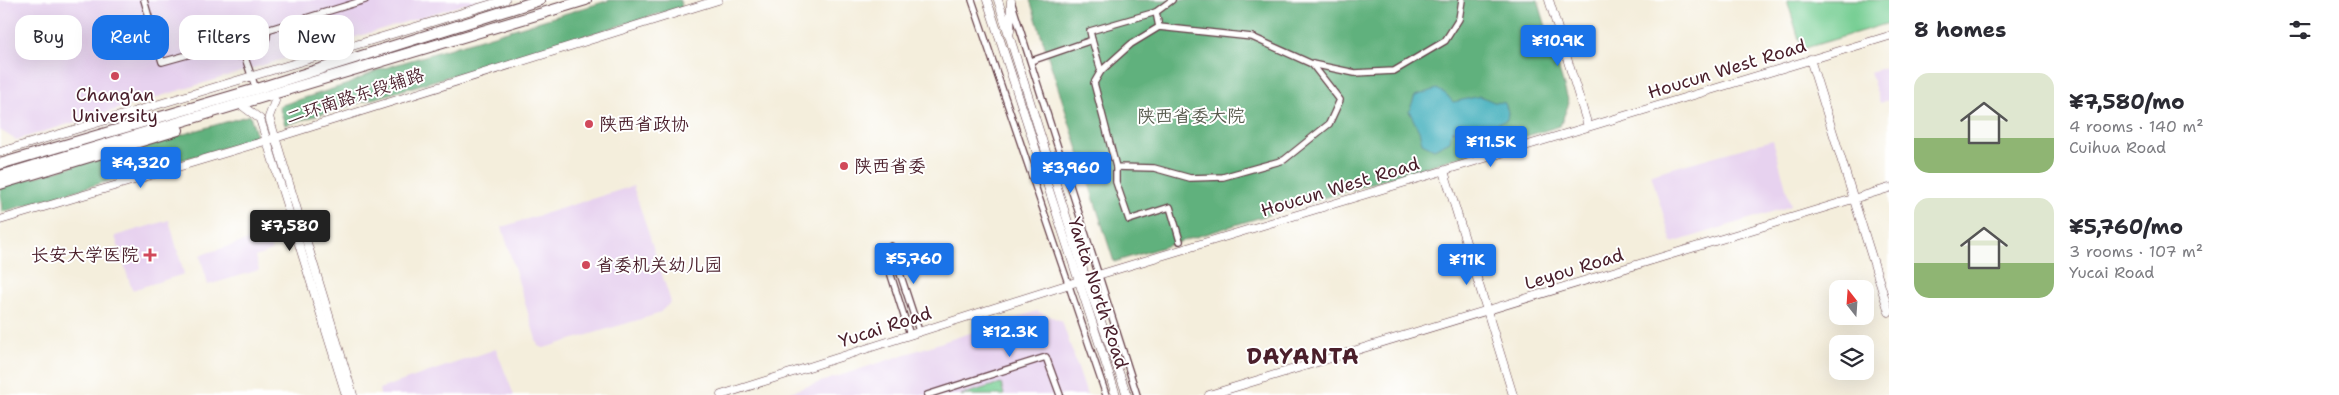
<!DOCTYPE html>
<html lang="en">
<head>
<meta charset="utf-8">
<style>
  :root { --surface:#fff; --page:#f7f7f7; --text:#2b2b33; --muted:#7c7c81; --accent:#1a73e8 }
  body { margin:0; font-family:"Shantell Sans","LXGW WenKai TC",sans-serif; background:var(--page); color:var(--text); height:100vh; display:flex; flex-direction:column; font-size:19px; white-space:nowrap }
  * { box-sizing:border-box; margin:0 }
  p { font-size:16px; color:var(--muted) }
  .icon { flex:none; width:28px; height:28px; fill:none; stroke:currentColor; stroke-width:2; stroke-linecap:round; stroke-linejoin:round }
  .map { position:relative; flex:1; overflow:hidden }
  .details { display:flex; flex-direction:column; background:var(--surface); width:450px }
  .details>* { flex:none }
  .banner { position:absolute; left:15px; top:15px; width:475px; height:45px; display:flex; gap:10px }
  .needle { width:32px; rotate:343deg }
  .buttons { position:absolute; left:1829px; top:280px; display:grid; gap:10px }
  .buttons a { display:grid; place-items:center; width:45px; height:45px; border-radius:10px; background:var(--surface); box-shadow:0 5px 20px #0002; font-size:25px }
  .price { position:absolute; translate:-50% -42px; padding:0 11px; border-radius:5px; background:var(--accent); color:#fff; font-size:16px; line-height:32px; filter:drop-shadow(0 1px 2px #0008) }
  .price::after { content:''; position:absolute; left:50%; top:30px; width:15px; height:11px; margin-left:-8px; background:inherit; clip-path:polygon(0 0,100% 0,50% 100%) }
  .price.active { background:#222; color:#fff }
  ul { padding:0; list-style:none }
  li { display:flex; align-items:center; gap:15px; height:125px; padding:0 25px }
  li span { display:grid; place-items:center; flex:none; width:140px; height:100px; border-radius:15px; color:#555 }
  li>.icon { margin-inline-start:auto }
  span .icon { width:60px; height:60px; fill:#fffc; stroke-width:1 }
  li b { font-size:21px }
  h2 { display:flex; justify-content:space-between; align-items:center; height:60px; padding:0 25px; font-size:21px }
  .tag { padding:0 18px; border-radius:15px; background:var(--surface); box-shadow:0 5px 20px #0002; font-size:18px; line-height:45px }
  .tag.active { background:var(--accent); color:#fff }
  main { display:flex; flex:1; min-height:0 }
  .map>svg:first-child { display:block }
  .built { fill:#e7d2ef }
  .green { fill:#76ce93; stroke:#60765f }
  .forest { fill:#60b17d; stroke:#556854 }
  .water { fill:#3faebb; stroke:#446673 }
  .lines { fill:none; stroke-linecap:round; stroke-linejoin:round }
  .street-casing { stroke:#643e46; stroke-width:8 }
  .secondary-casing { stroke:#643e46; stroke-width:9 }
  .highway-casing { stroke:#643e46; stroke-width:12 }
  .street { stroke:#fff; stroke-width:5.5 }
  .secondary { stroke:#fff; stroke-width:8 }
  .highway { stroke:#fff; stroke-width:10 }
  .poi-dot { fill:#d1495b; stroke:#fff; stroke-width:2 }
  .labels { text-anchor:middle; stroke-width:4; stroke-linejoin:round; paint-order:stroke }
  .street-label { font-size:18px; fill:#4a1f2b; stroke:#fff }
  .poi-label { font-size:18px; fill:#4a1f2b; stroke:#fff; text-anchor:start }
  .park-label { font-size:18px; fill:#595c4f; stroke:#fff }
  .district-label { font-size:22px; font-weight:bold; letter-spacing:1px; fill:#4a1f2b; stroke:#fff }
</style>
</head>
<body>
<main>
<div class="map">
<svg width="1889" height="395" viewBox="0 0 1889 395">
  <rect width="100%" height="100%" fill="#fff"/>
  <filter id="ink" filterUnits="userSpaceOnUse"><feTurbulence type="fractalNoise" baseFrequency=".02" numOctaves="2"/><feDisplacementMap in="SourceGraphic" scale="10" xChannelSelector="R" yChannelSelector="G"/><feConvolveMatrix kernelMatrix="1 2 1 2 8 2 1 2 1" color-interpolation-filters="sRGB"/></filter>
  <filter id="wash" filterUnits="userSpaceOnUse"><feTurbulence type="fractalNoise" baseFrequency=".0096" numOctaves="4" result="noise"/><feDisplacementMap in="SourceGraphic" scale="20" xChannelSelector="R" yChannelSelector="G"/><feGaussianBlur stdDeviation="1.12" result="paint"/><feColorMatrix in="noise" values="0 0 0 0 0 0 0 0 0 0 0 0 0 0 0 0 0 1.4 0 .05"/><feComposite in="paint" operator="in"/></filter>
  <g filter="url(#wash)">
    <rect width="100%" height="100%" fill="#f4eedc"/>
    <g class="built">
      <path d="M0,0H478L16,140L0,130Z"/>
      <path d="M1889,66V100L1880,103L1870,72Z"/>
      <path d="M1773,140L1791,206L1672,243L1651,174Z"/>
      <path d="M633,186L671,302L658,314L544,348L538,346L502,227Z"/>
      <path d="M169,220L184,274L132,290L115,236Z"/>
      <path d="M266,235L272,251L255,257L259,270L208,285L200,255Z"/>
      <path d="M1037,311L1062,321L1087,395H781Z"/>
      <path d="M496,349L514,395H380L379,389Z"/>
    </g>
    <g class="green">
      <path d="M1787,0H1889V23L1802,49Z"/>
      <path d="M252,26L259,34L258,40L228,50C223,44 222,41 225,34Z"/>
      <path d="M1001,383L1004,395H961Z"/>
    </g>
    <g class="forest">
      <path d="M610,0H680L682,7L285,125L279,106L348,84L378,70Z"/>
      <path d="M1030,0H1538L1569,103L1560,126L1114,262Z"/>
      <path d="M250,115L257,138L2,212L0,187Z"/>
    </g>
    <path class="water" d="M1437,89L1446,94L1453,102L1480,96L1494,102L1505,103L1508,112L1507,120L1485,128L1468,126L1452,131L1450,141L1434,149L1422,143L1419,131L1409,111L1415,96Z"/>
  </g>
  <g filter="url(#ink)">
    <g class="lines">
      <defs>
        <g id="street">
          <path d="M144,0L162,62L216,47L221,32L255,22L267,30C270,45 248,58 234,56C228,56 221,50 216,47"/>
          <path d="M972,0L1106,395"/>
          <path d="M1012,4L1137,395"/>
          <path d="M1159,27L1156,12L1172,0"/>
          <path d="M267,30L365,0"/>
          <path d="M1092,40L1101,71L1094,83L1116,167L1154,168L1190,178L1223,177L1284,160L1329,124L1340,100L1312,64"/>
          <path d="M244,55L256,89"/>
          <path d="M1031,61L1092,40L1090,31L1156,12"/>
          <path d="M1101,71L1131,44L1159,27L1252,37L1312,64L1355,73L1394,71L1445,41L1459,19L1462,0"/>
          <path d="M1116,167V182L1129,220L1170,207L1180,241"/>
          <path d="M891,246L919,331"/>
          <path d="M882,247L910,335"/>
          <path d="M927,395L1046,357L1060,395"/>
        </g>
        <g id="secondary">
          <path d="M987,0L1116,395"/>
          <path d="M998,0L1086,279L1127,395"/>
          <path d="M1549,0L1588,126"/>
          <path d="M1010,31L1011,1"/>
          <path d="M1810,59L1889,312"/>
          <path d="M275,101L269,117L353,395"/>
          <path d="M240,104L260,119L346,395"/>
          <path d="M0,152L505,0"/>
          <path d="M1444,171L1513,395"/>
          <path d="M0,220L275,138L718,0"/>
          <path d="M721,395L1098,275L1889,36"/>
          <path d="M1209,395L1889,188"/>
        </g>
        <g id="highway">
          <path d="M0,164L256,89L540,0"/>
          <path d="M0,176L586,0"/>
          <path d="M0,184L178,130"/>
        </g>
      </defs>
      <use href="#street" class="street-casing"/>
      <use href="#secondary" class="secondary-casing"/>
      <use href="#highway" class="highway-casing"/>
      <use href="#street" class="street"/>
      <use href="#secondary" class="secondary"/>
      <use href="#highway" class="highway"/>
    </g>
  </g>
  <g class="poi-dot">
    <circle cx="115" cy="76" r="5"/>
    <circle cx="589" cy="124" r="5"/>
    <circle cx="844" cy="166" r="5"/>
    <path d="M147.5 247.5h5v5h5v5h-5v5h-5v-5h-5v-5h5z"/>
    <circle cx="586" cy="265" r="5"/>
  </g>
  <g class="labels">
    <g class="street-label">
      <text transform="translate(1727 69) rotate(-17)" y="6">Houcun West Road</text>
      <text transform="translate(355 96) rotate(-18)" y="6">二环南路东段辅路</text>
      <text transform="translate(1340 187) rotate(-17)" y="6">Houcun West Road</text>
      <text transform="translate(1574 269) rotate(-17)" y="6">Leyou Road</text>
      <text transform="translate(1098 293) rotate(72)" y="6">Yanta North Road</text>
      <text transform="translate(885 327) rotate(-18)" y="6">Yucai Road</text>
    </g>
    <g class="poi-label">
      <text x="115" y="101" text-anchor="middle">Chang'an<tspan x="115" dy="21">University</tspan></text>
      <text x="599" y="130">陕西省政协</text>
      <text x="854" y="172">陕西省委</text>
      <text x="139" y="261" text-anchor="end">长安大学医院</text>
      <text x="596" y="271">省委机关幼儿园</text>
    </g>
    <g class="park-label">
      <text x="1191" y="122">陕西省委大院</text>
    </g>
    <g class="district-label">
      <text x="1303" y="364">DAYANTA</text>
    </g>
  </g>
</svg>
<div class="buttons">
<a><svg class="needle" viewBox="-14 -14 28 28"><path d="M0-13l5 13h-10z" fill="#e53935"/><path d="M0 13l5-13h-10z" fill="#7c7c81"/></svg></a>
<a><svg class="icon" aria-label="layers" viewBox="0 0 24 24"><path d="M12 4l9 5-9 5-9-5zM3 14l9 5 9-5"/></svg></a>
</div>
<b class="price" style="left:1558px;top:67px">¥10.9K</b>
<b class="price" style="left:1491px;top:168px">¥11.5K</b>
<b class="price" style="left:141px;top:189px">¥4,320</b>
<b class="price" style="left:1071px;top:194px">¥3,960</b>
<b class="price active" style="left:290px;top:252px">¥7,580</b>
<b class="price" style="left:914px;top:285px">¥5,760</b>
<b class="price" style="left:1467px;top:286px">¥11K</b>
<b class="price" style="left:1010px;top:358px">¥12.3K</b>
<div class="banner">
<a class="tag">Buy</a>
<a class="tag active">Rent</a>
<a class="tag">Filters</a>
<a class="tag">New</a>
</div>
</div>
<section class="details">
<h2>8 homes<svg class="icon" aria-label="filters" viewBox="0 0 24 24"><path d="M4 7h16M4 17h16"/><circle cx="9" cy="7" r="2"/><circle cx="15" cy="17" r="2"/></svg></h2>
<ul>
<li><span style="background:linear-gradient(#dfe7d0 65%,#8fb573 0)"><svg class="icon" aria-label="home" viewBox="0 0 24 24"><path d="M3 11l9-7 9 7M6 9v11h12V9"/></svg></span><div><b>¥7,580/mo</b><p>4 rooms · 140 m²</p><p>Cuihua Road</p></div></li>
<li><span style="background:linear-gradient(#dfe7d0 65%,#8fb573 0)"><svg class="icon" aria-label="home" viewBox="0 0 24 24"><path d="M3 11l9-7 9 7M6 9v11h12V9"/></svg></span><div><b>¥5,760/mo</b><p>3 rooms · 107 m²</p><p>Yucai Road</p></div></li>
</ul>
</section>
</main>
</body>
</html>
